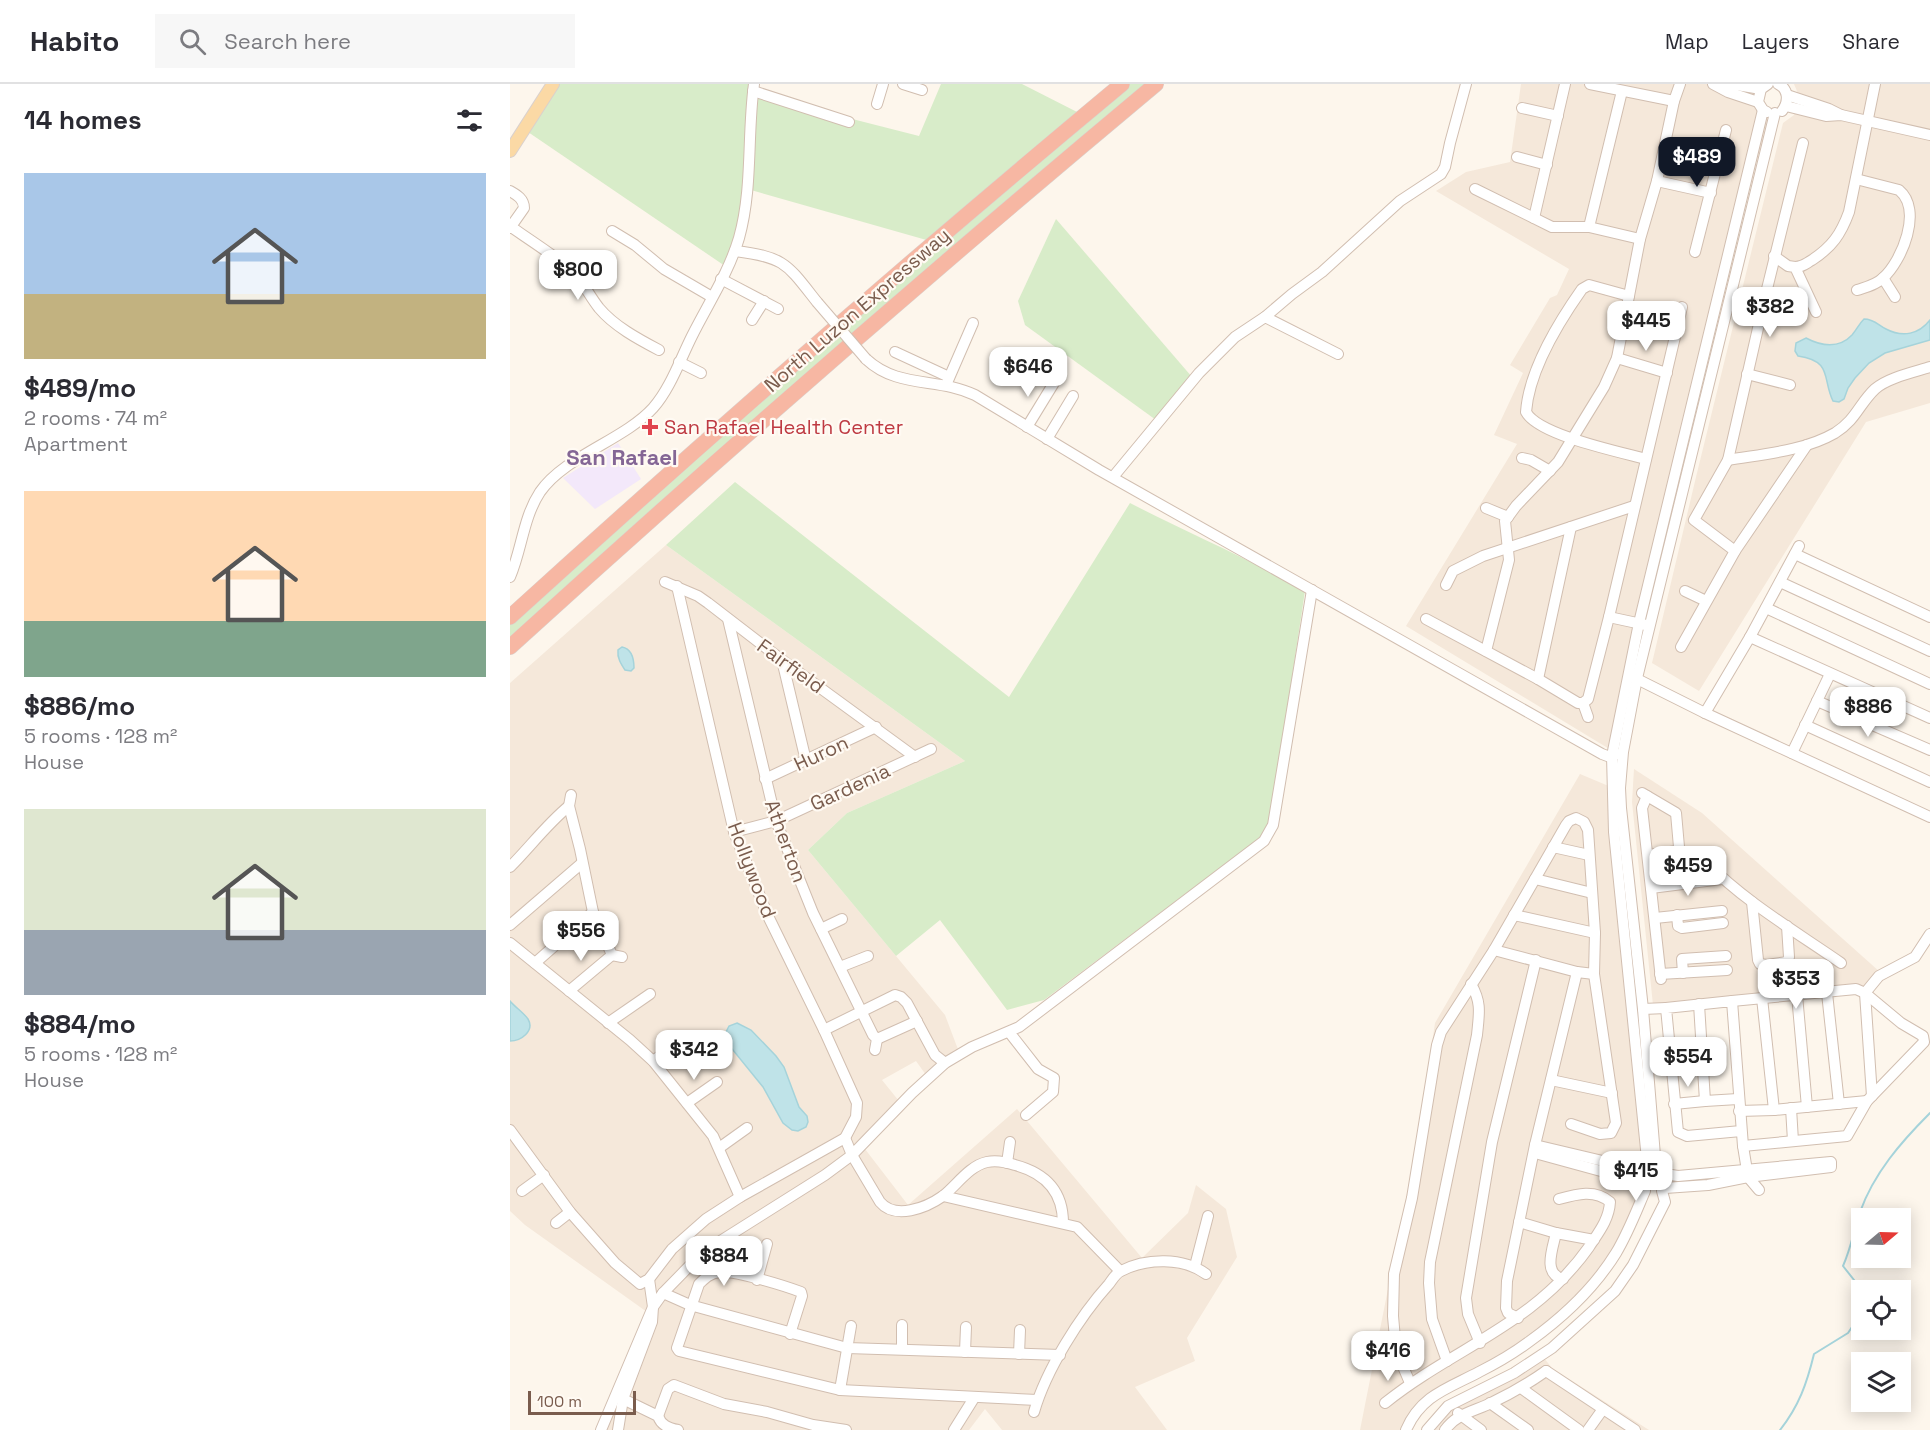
<!DOCTYPE html>
<html lang="en">
<head>
<meta charset="utf-8">
<style>
  :root { --surface:#fff; --page:#f7f7f7; --text:#2b2b33; --muted:#7c7c81; --line:#e1e1e2; --accent:#111827 }
  body { margin:0; font-family:"Space Grotesk",sans-serif; background:var(--page); color:var(--text); height:100vh; display:flex; flex-direction:column; font-size:22px; white-space:nowrap }
  * { box-sizing:border-box; margin:0 }
  p { font-size:20px; color:var(--muted) }
  .icon { flex:none; width:33px; height:33px; fill:none; stroke:currentColor; stroke-width:2; stroke-linecap:round; stroke-linejoin:round }
  .map { position:relative; flex:1; overflow:hidden }
  .details { display:flex; flex-direction:column; background:var(--surface); width:510px }
  .details>* { flex:none }
  .needle { width:39px; rotate:71deg }
  .buttons { position:absolute; left:1341px; top:1124px; display:grid; gap:12px }
  .buttons a { display:grid; place-items:center; width:60px; height:60px; border-radius:0px; background:var(--surface); box-shadow:0 3px 15px #0003; font-size:30px }
  .scale { position:absolute; left:18px; bottom:15px; width:108px; box-sizing:border-box; padding-left:6px; border:3px solid #7a5c4d; border-top:0; font-size:16px; line-height:21px; white-space:nowrap; color:#7a5c4d; -webkit-text-stroke:4px #fffaf3; paint-order:stroke }
  .price { position:absolute; translate:-50% -51px; padding:0 14px; border-radius:12px; background:#fff; color:#222; font-size:20px; line-height:39px; filter:drop-shadow(0 2px 3px #0008) }
  .price::after { content:''; position:absolute; left:50%; top:36px; width:18px; height:14px; margin-left:-9px; background:inherit; clip-path:polygon(0 0,100% 0,50% 100%) }
  .price.current { background:var(--accent); color:#fff }
  ul { padding:0; list-style:none }
  li { display:grid; align-content:center; gap:12px; height:318px; padding:0 24px }
  li span { display:grid; place-items:center; height:186px; border-radius:0px; color:#555 }
  li>.icon { margin-inline-start:auto }
  span .icon { width:108px; height:108px; fill:#fffc; stroke-width:1 }
  li b { font-size:26px }
  h2 { display:flex; justify-content:space-between; align-items:center; height:72px; padding:0 24px; font-size:26px }
  header { display:flex; align-items:center; gap:36px; box-sizing:border-box; height:84px; padding:0 30px; background:var(--surface); border-bottom:2px solid var(--line) }
  header strong { font-size:28px }
  nav { display:flex; gap:33px; margin-inline-start:auto; font-size:21px }
  .search { width:420px; height:54px; background:var(--page); display:flex; align-items:center; gap:15px; box-sizing:border-box; padding:0 21px; border-radius:0px; color:var(--muted); font-size:22px }
  main { display:flex; flex:1; min-height:0 }
  .map>svg:first-child { display:block }
  .residential { fill:#f5e8da }
  .education { fill:#f3e8fa }
  .green { fill:#d8ecc9 }
  .water { fill:#bfe3e8; stroke:#a5d3da; stroke-width:1.5 }
  .lines { fill:none; stroke-linecap:round; stroke-linejoin:round }
  .stream { stroke:#a5d3da; stroke-width:2 }
  .minor-casing { stroke:#d1beb0; stroke-width:12 }
  .major-casing { stroke:#dad1cd; stroke-width:14 }
  .highway-casing { stroke:#dad1cd; stroke-width:16 }
  .minor { stroke:#fff; stroke-width:10 }
  .major { stroke:#fbd9a5; stroke-width:12 }
  .highway { stroke:#f7b7a3; stroke-width:15 }
  .minor-bridge-casing { stroke:#d1beb0; stroke-width:12; stroke-linecap:butt }
  .minor-bridge { stroke:#fff; stroke-width:10 }
  .health-dot { fill:#e0444e; stroke:#fffaf3; stroke-width:2 }
  .labels { text-anchor:middle; stroke-width:4.5; stroke-linejoin:round; paint-order:stroke }
  .street-label { font-size:20px; fill:#7a5c4d; stroke:#fffaf3 }
  .health-label { font-size:20px; fill:#be3a42; stroke:#fffaf3; text-anchor:start }
  .quarter-label { font-size:22px; font-weight:bold; fill:#846695; stroke:#fffaf3 }
</style>
</head>
<body>
<header>
<strong>Habito</strong>
<div class="search"><svg class="icon" aria-label="search" viewBox="0 0 24 24"><circle cx="10" cy="10" r="6"/><path d="M15 15l6 6"/></svg>Search here</div>
<nav><a>Map</a><a>Layers</a><a>Share</a></nav>
</header>
<main>
<section class="details">
<h2>14 homes<svg class="icon" aria-label="filters" viewBox="0 0 24 24"><path d="M4 7h16M4 17h16"/><circle cx="9" cy="7" r="2"/><circle cx="15" cy="17" r="2"/></svg></h2>
<ul>
<li><span style="background:linear-gradient(#a9c7e8 65%,#c2b280 0)"><svg class="icon" aria-label="home" viewBox="0 0 24 24"><path d="M3 11l9-7 9 7M6 9v11h12V9"/></svg></span><div><b>$489/mo</b><p>2 rooms · 74 m²</p><p>Apartment</p></div></li>
<li><span style="background:linear-gradient(#ffd9b3 70%,#7fa58c 0)"><svg class="icon" aria-label="home" viewBox="0 0 24 24"><path d="M3 11l9-7 9 7M6 9v11h12V9"/></svg></span><div><b>$886/mo</b><p>5 rooms · 128 m²</p><p>House</p></div></li>
<li><span style="background:linear-gradient(#dfe7d0 65%,#9aa5b1 0)"><svg class="icon" aria-label="home" viewBox="0 0 24 24"><path d="M3 11l9-7 9 7M6 9v11h12V9"/></svg></span><div><b>$884/mo</b><p>5 rooms · 128 m²</p><p>House</p></div></li>
</ul>
</section>
<div class="map">
<svg width="1420" height="1346" viewBox="0 0 1420 1346">
  <rect width="100%" height="100%" fill="#fdf6ec"/>
  <g class="residential">
    <path d="M1011,0H1261L1257,3L1252,22L1258,35L1203,245L1106,669L896,542L1007,360L984,351L1013,289L1000,281L1040,214L1047,211L1059,185L926,107L956,88L1000,78Z"/>
    <path d="M1284,0H1420V319L1356,338L1189,607L1142,579L1186,393L1273,39L1284,31L1289,12Z"/>
    <path d="M156,461L455,677L337,729L298,766L435,931L449,968L416,991L406,977L372,996L393,1022L355,1065L398,1121L507,1025L632,1174L678,1129L686,1101L716,1125L727,1173L677,1254L685,1277L625,1303L657,1346H492L475,1325L459,1346H90L137,1228L15,1141L0,1127V599Z"/>
    <path d="M1124,685L1192,729L1370,888L1358,902L1143,921L1122,718Z"/>
    <path d="M1070,690L1101,703L1137,1058L1131,1120L1096,1185L1010,1263L931,1303L896,1346H850L908,1054L925,939Z"/>
    <path d="M1034,1274L1042,1284L1139,1346H923L945,1321Z"/>
  </g>
  <path class="education" d="M108,359L131,395L85,425L53,394Z"/>
  <g class="green">
    <path d="M48,0H240L231,135L215,182L18,48Z"/>
    <path d="M431,0H512L571,30L420,157L241,106L248,11L409,52Z"/>
    <path d="M620,0H642L0,556V537L511,92Z"/>
    <path d="M546,135L682,293L646,336L515,241L508,217Z"/>
    <path d="M225,398L499,613L620,419C678,449 738,474 795,507L761,732L755,750L534,916L497,926L430,836L386,872L298,766L337,729L455,677L156,461Z"/>
  </g>
  <g class="water">
    <path d="M1354,235C1364,235 1368,241 1376,245C1393,254 1409,250 1420,236V256L1375,269L1359,279L1345,294L1338,304L1334,315L1329,318L1323,317C1312,295 1323,277 1288,272L1285,267L1286,259L1296,254C1311,262 1329,265 1342,251C1347,245 1349,240 1354,235Z"/>
    <path d="M112,563C122,565 124,575 124,584L121,587L115,586C111,580 107,574 108,566Z"/>
    <path d="M0,917C5,923 14,929 18,935C25,947 11,957 0,957Z"/>
    <path d="M227,939L241,946L266,972L274,983L289,1023L297,1032L298,1038L296,1043L288,1047L282,1046L273,1039L253,1003L218,960L215,950L219,942Z"/>
  </g>
  <g class="lines">
    <g class="stream">
      <path d="M1352,1214L1348,1201L1333,1182C1341,1164 1344,1146 1350,1128C1364,1089 1391,1058 1420,1029"/>
      <path d="M1270,1346C1289,1322 1297,1299 1304,1270L1338,1249L1352,1228"/>
    </g>
    <defs>
      <g id="minor">
        <path d="M393,0L412,6"/>
        <path d="M1080,0L1164,17"/>
        <path d="M1203,0L1218,8L1248,18"/>
        <path d="M1268,0C1279,5 1279,18 1272,27"/>
        <path d="M1209,2L1227,1L1251,5"/>
        <path d="M243,7L339,38"/>
        <path d="M1277,11L1319,25L1331,31"/>
        <path d="M367,20L373,0"/>
        <path d="M1276,22L1316,32L1331,31L1420,51"/>
        <path d="M1012,24L1048,32"/>
        <path d="M1257,28L1253,26L1248,18L1251,5L1258,0"/>
        <path d="M1007,73L1037,81"/>
        <path d="M1346,95L1389,106C1413,126 1392,177 1373,194C1366,201 1356,203 1347,206"/>
        <path d="M1147,97L1201,109"/>
        <path d="M965,105L1042,143H1079L1130,155"/>
        <path d="M0,107C7,111 14,115 14,124L0,144"/>
        <path d="M1024,134L1055,0"/>
        <path d="M1,143C20,156 40,169 58,183C72,195 78,210 89,224C104,242 128,255 149,266"/>
        <path d="M1079,143L1112,7"/>
        <path d="M102,147L125,161L154,185L202,213"/>
        <path d="M225,167C275,173 277,180 307,218"/>
        <path d="M1185,168L1216,46"/>
        <path d="M1264,172L1278,182L1285,183L1306,228"/>
        <path d="M1285,183C1293,183 1295,180 1302,176C1322,163 1331,150 1339,128L1365,0"/>
        <path d="M1373,194L1385,213"/>
        <path d="M211,195L268,225"/>
        <path d="M1119,212L1079,201L1072,205C1048,239 1019,286 1016,328C1028,351 1110,368 1136,375"/>
        <path d="M755,233L782,210L812,188L890,117L931,90L935,83L940,59L956,0"/>
        <path d="M242,236L254,217"/>
        <path d="M385,268L439,293"/>
        <path d="M1107,274L1157,289"/>
        <path d="M356,275C388,305 428,293 465,311L589,386L1092,670L1100,673L1107,670"/>
        <path d="M169,278L191,289"/>
        <path d="M1237,290L1280,301"/>
        <path d="M436,301L463,239"/>
        <path d="M517,343L550,289L549,285L535,278"/>
        <path d="M537,355L563,312"/>
        <path d="M1012,374L1021,376L1040,387"/>
        <path d="M1218,376C1253,370 1294,367 1325,349C1346,336 1349,320 1365,305C1377,294 1404,288 1420,283"/>
        <path d="M603,393L689,289L725,253L755,233L828,270"/>
        <path d="M976,424L998,433"/>
        <path d="M1225,467L1184,436L1218,376L1256,209L1293,59"/>
        <path d="M1285,470L1420,533"/>
        <path d="M0,493C12,465 13,434 30,408C55,372 114,356 143,324C160,305 170,276 182,252C198,220 219,188 229,154C243,104 237,51 244,0"/>
        <path d="M155,498L188,512L198,519L272,576L405,673"/>
        <path d="M1270,498L1420,567"/>
        <path d="M936,501L943,487L973,472L1124,422"/>
        <path d="M1175,507L1196,517"/>
        <path d="M1256,524L1420,600"/>
        <path d="M1099,533L1136,541"/>
        <path d="M218,535L266,737L303,829L363,951L367,955L365,966"/>
        <path d="M916,535L1028,595L1068,619H1073L1078,615L1099,533L1172,223"/>
        <path d="M1240,553L1289,462"/>
        <path d="M1171,563L1225,467L1297,361"/>
        <path d="M976,567L999,476L995,437L1006,422L1048,378L1094,303L1107,274L1130,155L1147,97L1164,17L1170,0"/>
        <path d="M272,576L296,677"/>
        <path d="M1121,592L1195,629L1420,733"/>
        <path d="M1028,595L1061,443"/>
        <path d="M1307,617L1420,666"/>
        <path d="M1073,619L1078,633"/>
        <path d="M1195,629L1240,553L1420,634"/>
        <path d="M1295,641L1420,698"/>
        <path d="M1282,669L1320,590"/>
        <path d="M255,695L366,643"/>
        <path d="M1132,709L1166,729L1169,763L1167,767L1139,771"/>
        <path d="M61,711L59,722L70,765L83,828L102,871L112,873"/>
        <path d="M1137,712L1132,724L1151,895"/>
        <path d="M224,748L266,737L421,665"/>
        <path d="M1043,763L1079,771"/>
        <path d="M1196,778C1235,818 1285,847 1331,879"/>
        <path d="M0,783C20,763 37,740 59,722"/>
        <path d="M1025,795L1082,809"/>
        <path d="M1141,804L1212,795"/>
        <path d="M1242,818L1248,876L1250,880L1257,881L1277,878L1279,873L1277,842"/>
        <path d="M1004,831L1085,849"/>
        <path d="M1167,831L1168,842L1172,844L1213,839"/>
        <path d="M1145,834L1212,827"/>
        <path d="M0,841L72,779"/>
        <path d="M311,845L332,835"/>
        <path d="M0,859L120,956L143,977L203,1052L230,1113"/>
        <path d="M984,866L1067,888L1084,890"/>
        <path d="M25,879L83,828"/>
        <path d="M330,883L358,872"/>
        <path d="M1173,889L1172,875L1216,872"/>
        <path d="M1150,890L1217,886"/>
        <path d="M59,907L102,871"/>
        <path d="M1317,909L1329,1020"/>
        <path d="M1287,911L1297,1023"/>
        <path d="M1252,914L1264,1026"/>
        <path d="M1222,917L1346,905L1355,909L1391,939L1413,952L1414,958L1357,1017L1337,1052L1233,1062"/>
        <path d="M1189,920L1195,1017L1228,1015"/>
        <path d="M1133,925L1156,924"/>
        <path d="M98,939L140,910"/>
        <path d="M314,946L385,911L391,913L397,919L425,971L435,979"/>
        <path d="M499,948L528,985L544,994L543,1008L516,1031"/>
        <path d="M367,955L407,937"/>
        <path d="M143,977L173,955"/>
        <path d="M1041,996L1102,1009"/>
        <path d="M1362,1012L1355,909L1369,892L1405,873L1420,850"/>
        <path d="M177,1019L207,998"/>
        <path d="M1164,1020L1195,1017"/>
        <path d="M1281,1024L1283,1057"/>
        <path d="M1229,1027L1264,1026L1357,1017"/>
        <path d="M0,1046L60,1128L105,1179L130,1200L139,1195L162,1165L196,1135L230,1113L335,1054L346,1033L347,1019L314,946L258,832L224,748L167,502"/>
        <path d="M1231,1047L1177,1052L1168,1048L1156,924L1222,917L1233,1062L1238,1093L1249,1106"/>
        <path d="M335,1054L342,1071L370,1118C385,1136 416,1124 433,1112C447,1101 459,1082 477,1078C486,1076 496,1078 505,1081C535,1089 553,1107 553,1139"/>
        <path d="M1025,1061L1135,1087"/>
        <path d="M209,1064L237,1044"/>
        <path d="M1025,1069L1131,1098"/>
        <path d="M497,1079L500,1058"/>
        <path d="M1146,1084L1133,925L1111,724L1110,704L1113,668L1127,594L1265,29"/>
        <path d="M1138,1085L1104,748L1102,672L1129,539L1253,26"/>
        <path d="M1155,1090L1168,1092L1321,1078V1083L1238,1093L1198,1101L1155,1104"/>
        <path d="M12,1107L34,1091"/>
        <path d="M433,1112L567,1143L610,1187"/>
        <path d="M1009,1138L1046,1149L1084,1156"/>
        <path d="M46,1139L60,1128"/>
        <path d="M1046,1149C1043,1164 1032,1190 1053,1195"/>
        <path d="M685,1182L698,1132"/>
        <path d="M247,1196L257,1160"/>
        <path d="M153,1209L180,1221L337,1264L550,1271"/>
        <path d="M1008,1234L998,1229L996,1224L997,1197L1025,1061L1067,888"/>
        <path d="M280,1250L292,1212L291,1208C275,1202 224,1186 209,1188C200,1189 194,1195 189,1200L167,1264L169,1267L330,1306L527,1316"/>
        <path d="M970,1259L958,1230L956,1214L982,1058L1026,876"/>
        <path d="M392,1265V1241"/>
        <path d="M455,1268L456,1243"/>
        <path d="M509,1270L510,1246"/>
        <path d="M937,1277L922,1235L919,1199L920,1178L967,951C969,930 972,919 961,900"/>
        <path d="M1036,1287L1125,1346"/>
        <path d="M900,1299L886,1266L883,1232L884,1190L902,1114L927,961L931,948L984,866L1056,741L1059,737L1066,734L1074,738L1078,746L1085,849L1084,890L1106,1039L1101,1049L1090,1050L1061,1040"/>
        <path d="M1011,1304L1069,1346"/>
        <path d="M330,1306L341,1242"/>
        <path d="M113,1315L148,1332C151,1341 158,1344 168,1346"/>
        <path d="M875,1319C945,1263 1024,1241 1079,1163C1088,1149 1099,1136 1100,1118C1085,1105 1067,1110 1049,1115"/>
        <path d="M980,1319L1018,1346"/>
        <path d="M524,1328C536,1286 570,1232 599,1200C602,1196 606,1189 611,1187C636,1174 673,1173 696,1190"/>
        <path d="M948,1329L971,1346"/>
        <path d="M148,1332L158,1305L164,1301L214,1320L257,1328L303,1341L336,1346"/>
        <path d="M91,1346L143,1223L153,1209L193,1168L315,1091L342,1071L402,1009L435,979L462,963L509,943L754,757L763,741L802,506"/>
        <path d="M108,1346L113,1315L142,1238L143,1223L139,1195"/>
        <path d="M444,1346L464,1314"/>
        <path d="M896,1346C911,1311 939,1304 969,1288C987,1279 1004,1269 1020,1257C1052,1234 1085,1203 1106,1169C1118,1149 1126,1128 1135,1107"/>
        <path d="M917,1346L938,1322L1004,1289L1042,1264L1105,1207L1123,1181L1155,1118L1152,1107"/>
        <path d="M935,1346C947,1329 966,1327 983,1318C1002,1309 1019,1299 1036,1287"/>
        <path d="M1078,1346L1093,1325"/>
      </g>
      <path id="major" d="M0,67L43,0"/>
      <g id="highway">
        <path d="M0,533C200,351 404,173 612,0"/>
        <path d="M0,563C212,370 427,183 646,0"/>
      </g>
    </defs>
    <use href="#minor" class="minor-casing"/>
    <use href="#major" class="major-casing"/>
    <use href="#highway" class="highway-casing"/>
    <use href="#minor" class="minor"/>
    <use href="#major" class="major"/>
    <use href="#highway" class="highway"/>
    <defs>
      <path id="minor-bridge" d="M307,218L356,275"/>
    </defs>
    <use href="#minor-bridge" class="minor-bridge-casing"/>
    <use href="#minor-bridge" class="minor-bridge"/>
  </g>
  <path class="health-dot" d="M137 334h6v6h6v6h-6v6h-6v-6h-6v-6h6z"/>
  <g class="labels">
    <g class="street-label">
      <text transform="translate(347 226) rotate(-41)" y="7">North Luzon Expressway</text>
      <text transform="translate(281 582) rotate(36)" y="7">Fairfield</text>
      <text transform="translate(311 669) rotate(-25)" y="7">Huron</text>
      <text transform="translate(340 703) rotate(-25)" y="7">Gardenia</text>
      <text transform="translate(276 757) rotate(70)" y="7">Atherton</text>
      <text transform="translate(242 786) rotate(69)" y="7">Hollywood</text>
    </g>
    <g class="health-label">
      <text x="154" y="350">San Rafael Health Center</text>
    </g>
    <g class="quarter-label">
      <text x="112" y="381">San Rafael</text>
    </g>
  </g>
</svg>
<div class="buttons">
<a><svg class="needle" viewBox="-14 -14 28 28"><path d="M0-13l5 13h-10z" fill="#e53935"/><path d="M0 13l5-13h-10z" fill="#7c7c81"/></svg></a>
<a><svg class="icon" aria-label="locate" viewBox="0 0 24 24"><circle cx="12" cy="12" r="6"/><path d="M12 2v4M12 18v4M2 12h4M18 12h4"/></svg></a>
<a><svg class="icon" aria-label="layers" viewBox="0 0 24 24"><path d="M12 4l9 5-9 5-9-5zM3 14l9 5 9-5"/></svg></a>
</div>
<div class="scale">100 m</div>
<b class="price current" style="left:1187px;top:104px">$489</b>
<b class="price" style="left:68px;top:217px">$800</b>
<b class="price" style="left:1260px;top:254px">$382</b>
<b class="price" style="left:1136px;top:268px">$445</b>
<b class="price" style="left:518px;top:314px">$646</b>
<b class="price" style="left:1358px;top:654px">$886</b>
<b class="price" style="left:1178px;top:813px">$459</b>
<b class="price" style="left:71px;top:878px">$556</b>
<b class="price" style="left:1286px;top:926px">$353</b>
<b class="price" style="left:184px;top:997px">$342</b>
<b class="price" style="left:1178px;top:1004px">$554</b>
<b class="price" style="left:1126px;top:1118px">$415</b>
<b class="price" style="left:214px;top:1203px">$884</b>
<b class="price" style="left:878px;top:1298px">$416</b>
</div>
</main>
</body>
</html>
